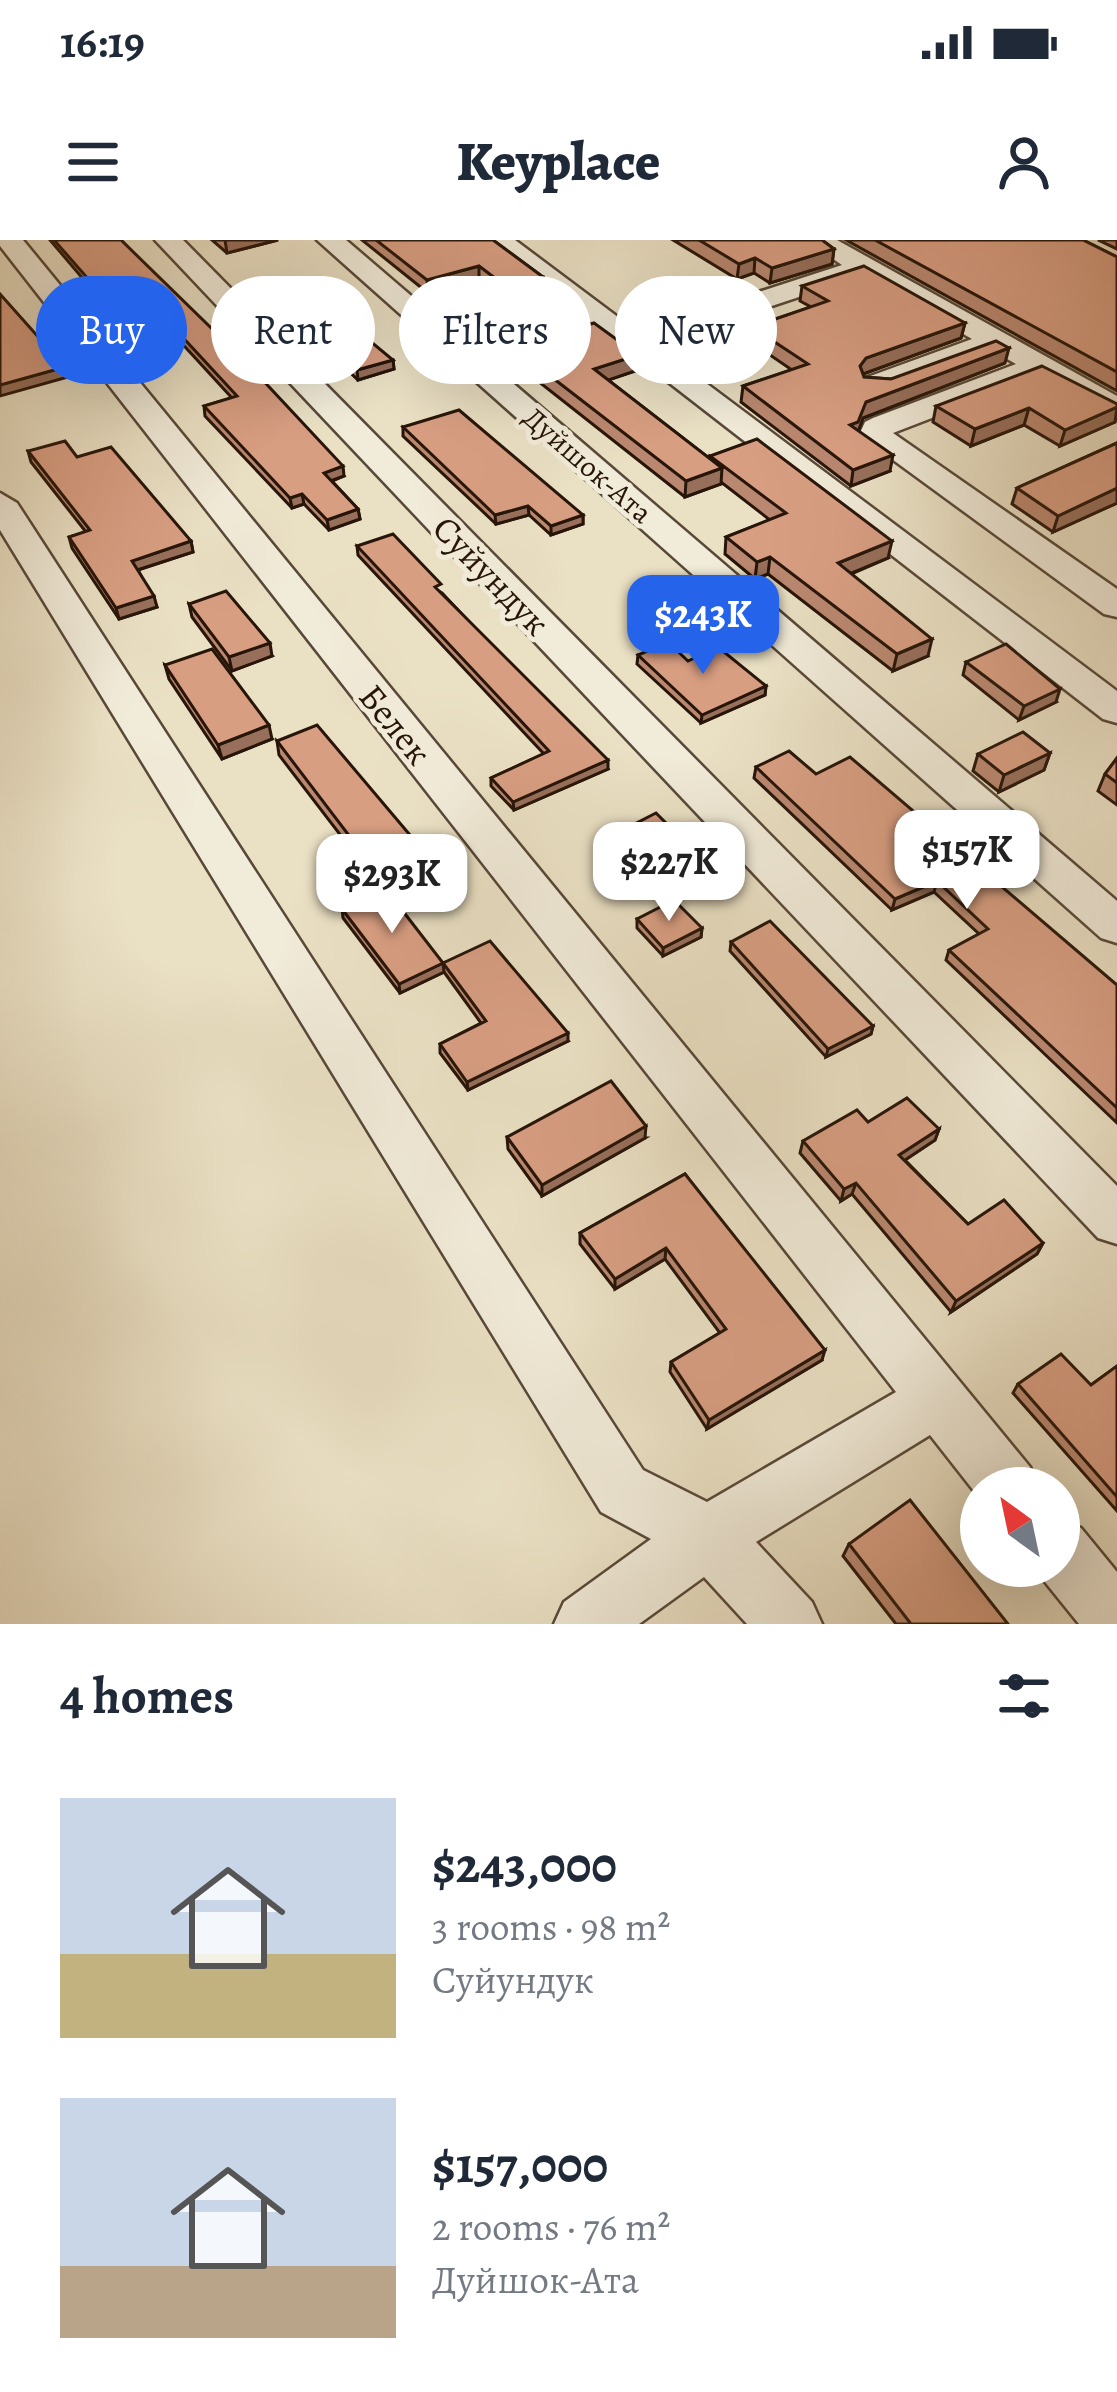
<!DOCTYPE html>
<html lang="en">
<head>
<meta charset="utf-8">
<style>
  :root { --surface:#fff; --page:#f2f2f3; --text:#1f2937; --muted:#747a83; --accent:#2563eb }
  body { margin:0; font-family:Alegreya,serif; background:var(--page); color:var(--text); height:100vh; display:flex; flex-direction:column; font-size:45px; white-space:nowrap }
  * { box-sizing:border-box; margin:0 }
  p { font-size:39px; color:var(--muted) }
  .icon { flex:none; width:66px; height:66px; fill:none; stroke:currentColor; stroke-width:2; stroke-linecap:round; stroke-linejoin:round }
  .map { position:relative; height:1384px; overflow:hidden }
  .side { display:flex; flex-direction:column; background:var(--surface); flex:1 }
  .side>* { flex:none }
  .banner { position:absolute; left:36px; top:36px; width:1047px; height:108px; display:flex; gap:24px }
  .needle { width:78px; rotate:327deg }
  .controls { position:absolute; left:960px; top:1227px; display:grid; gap:24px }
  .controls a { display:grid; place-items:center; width:120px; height:120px; border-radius:50%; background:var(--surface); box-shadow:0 12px 48px #0002; font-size:60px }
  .price { position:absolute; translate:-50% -102px; padding:0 27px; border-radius:24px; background:#fff; color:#222; font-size:39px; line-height:78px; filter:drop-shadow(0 3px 6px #0008) }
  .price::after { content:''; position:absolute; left:50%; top:72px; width:36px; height:27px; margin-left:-18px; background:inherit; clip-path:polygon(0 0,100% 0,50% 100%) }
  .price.current { background:var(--accent); color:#fff }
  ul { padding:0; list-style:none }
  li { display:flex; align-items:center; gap:36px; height:300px; padding:0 60px }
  li span { display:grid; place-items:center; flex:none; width:336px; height:240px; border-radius:0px; color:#555 }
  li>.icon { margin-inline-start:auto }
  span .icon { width:144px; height:144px; fill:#fffc; stroke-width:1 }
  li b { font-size:51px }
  h2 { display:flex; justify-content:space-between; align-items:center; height:144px; padding:0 60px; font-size:51px }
  .chip { padding:0 42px; border-radius:54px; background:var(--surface); box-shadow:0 12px 48px #0002; font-size:42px; line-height:108px }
  .chip.current { background:var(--accent); color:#fff }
  .status { display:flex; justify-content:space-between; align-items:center; height:84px; padding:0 60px; background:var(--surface); direction:ltr }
  .status svg { height:33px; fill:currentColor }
  header { display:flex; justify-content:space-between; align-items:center; height:156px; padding:0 60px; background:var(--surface); font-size:54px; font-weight:800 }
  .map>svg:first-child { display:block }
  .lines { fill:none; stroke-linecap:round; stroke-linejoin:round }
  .minor-casing { stroke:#584838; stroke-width:5 }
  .minor { fill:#f1ebd9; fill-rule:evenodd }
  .wall { fill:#ba8870; stroke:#271509; stroke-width:3 }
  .shaded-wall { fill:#976f5b; stroke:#271509; stroke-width:3 }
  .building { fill:#d89e82; stroke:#271509; stroke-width:3 }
  .labels { text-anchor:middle; stroke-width:10; stroke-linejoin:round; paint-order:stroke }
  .far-street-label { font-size:30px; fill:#271509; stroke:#f1ebd9 }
  .street-label { font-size:36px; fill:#271509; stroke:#f1ebd9 }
</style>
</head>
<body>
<div class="status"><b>16:19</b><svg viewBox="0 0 49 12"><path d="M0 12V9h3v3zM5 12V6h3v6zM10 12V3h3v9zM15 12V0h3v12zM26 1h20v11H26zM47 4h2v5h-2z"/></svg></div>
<header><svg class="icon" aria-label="menu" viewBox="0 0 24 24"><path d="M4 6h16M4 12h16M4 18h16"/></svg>Keyplace<svg class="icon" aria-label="person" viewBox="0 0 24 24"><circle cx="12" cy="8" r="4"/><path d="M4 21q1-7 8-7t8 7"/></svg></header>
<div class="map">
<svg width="1117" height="1384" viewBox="0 0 1117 1384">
  <rect width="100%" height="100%" fill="#eae0c4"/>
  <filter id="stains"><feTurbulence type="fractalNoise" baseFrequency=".00167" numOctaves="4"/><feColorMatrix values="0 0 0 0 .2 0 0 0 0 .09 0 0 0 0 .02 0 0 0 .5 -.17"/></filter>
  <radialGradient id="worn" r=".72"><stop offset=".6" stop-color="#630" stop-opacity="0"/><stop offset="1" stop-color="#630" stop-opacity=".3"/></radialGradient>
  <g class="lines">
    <defs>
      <g id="minor">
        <path d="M0,0H23L1030,1227L1039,1248H981V1260L930,1195L756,1302L812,1362L822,1384H747L704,1337L639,1384H554L564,1362L651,1299L601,1272L0,290V253L17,263L643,1230L707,1262L896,1152L0,6Z"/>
        <path d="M155,0H183L1117,946V1004L1098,998Z"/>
        <path d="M317,0H346L1117,661V703L1101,698Z"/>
        <path d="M485,0H515L1117,451V483L1103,479Z"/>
        <path d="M805,0H837L1117,156V178L1038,137L893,193L1117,349V377L1104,374L859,195L865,182L873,178L1016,124L993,111L887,150H865L861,144L865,138L972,99L862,36L760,70H740L736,64L740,58L842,25Z"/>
        <path d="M1059,1279L1081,1288L1117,1332V1384H1079L1037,1332L1035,1326H1059Z"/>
      </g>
    </defs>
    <use href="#minor" class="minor-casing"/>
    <use href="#minor" class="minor"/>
  </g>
  <g class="wall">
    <path d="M50,0H121L344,236L332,241L358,269L360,279L329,290L304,264L292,268L205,176L204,166L232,158L176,97L141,107Z"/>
    <path d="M212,0H278L227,13Z"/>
    <path d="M362,0H493L543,37V50L508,61L479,39L428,53Z"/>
    <path d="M673,0H822L834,9L832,24L770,43L754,33L737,39Z"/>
    <path d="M846,0H1083L1117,17V151Z"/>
    <path d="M1098,0H1117V9Z"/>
    <path d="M802,46L965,83L961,98L863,134L864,137L891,139L1005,123L863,178L858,191L890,231L851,246L741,162L743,146L792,130L751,102L752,87L811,67L800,61Z"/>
    <path d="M283,60L393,120L394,129L358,140L284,69Z"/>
    <path d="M514,108L638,130L608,140L710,219V216L888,318L851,334L928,416L893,431L768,334L755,339L725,314L726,297L770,280L721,242V244L685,257L515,123Z"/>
    <path d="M1117,164L1115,182L1060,206L1024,185L971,206L933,182L936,166Z"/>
    <path d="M403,187L583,275V284L551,295L529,275L496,284L403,196Z"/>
    <path d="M1117,203V263L1053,292L1012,264L1017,248Z"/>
    <path d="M28,211L77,217L191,301L193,312L138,330L157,367L119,379L72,308L69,297L86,292L31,222Z"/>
    <path d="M357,306L442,353L608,529L514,570L491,546V538L544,514L358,315Z"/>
    <path d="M189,364L272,416L232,431L192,377Z"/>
    <path d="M638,415L688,421L766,446L765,455L701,483L637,424Z"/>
    <path d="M966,422L1056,462L1019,480L963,435Z"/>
    <path d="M165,425L272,499L222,519L169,439Z"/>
    <path d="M277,501L427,627L381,648L279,515Z"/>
    <path d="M1050,513L1044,530L999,552L973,531L978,514Z"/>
    <path d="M1117,518V565L1098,551L1105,534Z"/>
    <path d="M756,527L816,534L1117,745V883L946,720L949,710L979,694L934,652L892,670L754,538Z"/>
    <path d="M621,591L682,609L645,625L621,600Z"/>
    <path d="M342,669L443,723L568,801L468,850L440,813V804L481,783L444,732L400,753L343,678Z"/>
    <path d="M637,679L702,688L701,697L663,716L637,688Z"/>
    <path d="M731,702L873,786L871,794L826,817L730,711Z"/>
    <path d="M868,882L939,889L935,900L905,920L968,984L1043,1003L1037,1014L951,1072L852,954L841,961L800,913L803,901Z"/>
    <path d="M507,897L645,898L542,956L508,909Z"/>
    <path d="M685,934L822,1120L707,1189L670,1132L671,1122L720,1093L665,1019L615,1049L580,1004V993Z"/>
    <path d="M1117,1126V1271L1013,1153L1018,1144L1091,1145Z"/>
    <path d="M849,1304L1008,1384H896L843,1316Z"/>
  </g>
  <g class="shaded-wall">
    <path d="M225,0H278L227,13Z"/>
    <path d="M834,9L832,24L770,43L772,28Z"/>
    <path d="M755,18L754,33L737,39L739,24Z"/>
    <path d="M479,26V39L428,53L427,40Z"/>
    <path d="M543,37V50L508,61V48Z"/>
    <path d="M965,83L961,98L863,134L860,126L866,118Z"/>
    <path d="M174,88L176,97L141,107L139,97Z"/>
    <path d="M1009,108L1005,123L863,178L856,198L850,185L866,162Z"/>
    <path d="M638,115V130L594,145V129Z"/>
    <path d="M393,120L394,129L358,140L357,130Z"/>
    <path d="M65,127L68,137L0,156V145Z"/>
    <path d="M1117,167L1115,182L1060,206L1065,190Z"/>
    <path d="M1029,168L1024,185L971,206L975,189Z"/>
    <path d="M893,215L890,231L851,246L853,230Z"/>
    <path d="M343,226L344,236L325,243L324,233Z"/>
    <path d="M722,228L721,244L685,257L686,241Z"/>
    <path d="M1117,248V263L1053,292L1058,276Z"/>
    <path d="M302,254L304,264L292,268L290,258Z"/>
    <path d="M528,266L529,275L496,284L495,275Z"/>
    <path d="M358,269L360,279L329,290L327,280Z"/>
    <path d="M583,275V284L551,295V286Z"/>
    <path d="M191,301L193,312L134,331L132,321Z"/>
    <path d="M892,301L888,318L835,340L838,323Z"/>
    <path d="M770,317L768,334L755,339L757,322Z"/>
    <path d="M154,356L157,367L119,379L116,368Z"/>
    <path d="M932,399L928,416L893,431L897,414Z"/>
    <path d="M270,403L272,416L232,431L229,417Z"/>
    <path d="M766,446L765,455L701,483L702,475Z"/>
    <path d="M1060,449L1056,462L1019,480L1024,466Z"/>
    <path d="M269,485L272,499L222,519L218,505Z"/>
    <path d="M1050,513L1044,530L999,552L1004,535Z"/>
    <path d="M608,520V529L514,570L513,562Z"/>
    <path d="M683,600L682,609L645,625L646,617Z"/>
    <path d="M426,614L427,627L381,648L379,635Z"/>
    <path d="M937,641L934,652L892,670L895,659Z"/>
    <path d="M702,688L701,697L663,716V708Z"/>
    <path d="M443,723L444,732L400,753L399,744Z"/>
    <path d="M873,786L871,794L826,817L828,809Z"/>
    <path d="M568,793V801L468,850L467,842Z"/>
    <path d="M646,886L645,898L542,956V945Z"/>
    <path d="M939,889L935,900L896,926L899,915Z"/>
    <path d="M856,943L852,954L841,961L844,949Z"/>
    <path d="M1043,1003L1037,1014L951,1072L956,1061Z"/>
    <path d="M666,1008L665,1019L615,1049V1039Z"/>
    <path d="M825,1110L822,1120L707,1189L709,1180Z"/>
  </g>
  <g class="building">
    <path d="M54,0H121L244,120L343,226L324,233L358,269L327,280L302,254L290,258L204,166L237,156L174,88L139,97Z"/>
    <path d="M376,0H493L543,37L508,48L479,26L427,40Z"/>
    <path d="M699,0H822L834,9L772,28L755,18L739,24Z"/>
    <path d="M875,0H1083L1117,17V132Z"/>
    <path d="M864,26L965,83L866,118L860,126L864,137L891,139L996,101L1009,108L866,162L858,182L850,185L893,215L853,230L743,146L808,124L752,87L828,61L802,46Z"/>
    <path d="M299,42L393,120L357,130L283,60Z"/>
    <path d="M0,54L65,127L0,145Z"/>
    <path d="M594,83L638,115L594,129L722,228L686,241L514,108Z"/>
    <path d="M1042,126L1117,164V167L1065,190L1029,168L975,189L936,166Z"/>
    <path d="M459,170L583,275L551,286L528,266L495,275L403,187Z"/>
    <path d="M757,199L892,301L838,323L932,399L897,414L770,317L757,322L726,297L786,273L710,216Z"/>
    <path d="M65,201L77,217L111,207L191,301L132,321L154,356L116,368L69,297L90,290L28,211Z"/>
    <path d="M1117,203V248L1058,276L1017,248Z"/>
    <path d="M393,294L441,344L435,347L608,520L513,562L491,538L549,511L357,306Z"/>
    <path d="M226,351L270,403L229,417L189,364Z"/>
    <path d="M668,402L688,421L718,407L766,446L702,475L638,415Z"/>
    <path d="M1006,404L1060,449L1024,466L966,422Z"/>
    <path d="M212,409L269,485L218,505L165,425Z"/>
    <path d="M317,485L426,614L379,635L277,501Z"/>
    <path d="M1023,492L1050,513L1004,535L978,514Z"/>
    <path d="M789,511L816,534L850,517L1117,745V868L949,710L988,689L937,641L895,659L756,527Z"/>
    <path d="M1117,518V543L1105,534Z"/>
    <path d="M656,573L683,600L646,617L621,591Z"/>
    <path d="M385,648L443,723L399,744L342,669Z"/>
    <path d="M674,660L702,688L663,708L637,679Z"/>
    <path d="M770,681L873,786L828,809L731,702Z"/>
    <path d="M490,701L568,793L467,842L440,804L486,781L443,723Z"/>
    <path d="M611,841L646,886L542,945L507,897Z"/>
    <path d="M907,858L939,889L899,915L968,984L1004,960L1043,1003L956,1061L856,943L844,949L803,901L857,870L868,882Z"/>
    <path d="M685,934L825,1110L709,1180L671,1122L726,1089L666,1008L615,1039L580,993Z"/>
    <path d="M1061,1114L1091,1145L1117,1126V1257L1018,1144Z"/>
    <path d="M910,1260L1008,1384H911L849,1304Z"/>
  </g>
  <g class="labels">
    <g class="far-street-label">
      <text transform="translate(588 225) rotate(41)" y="10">Дуйшок-Ата</text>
    </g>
    <g class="street-label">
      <text transform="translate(492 335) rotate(46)" y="13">Суйундук</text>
      <text transform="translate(396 484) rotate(51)" y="13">Белек</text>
    </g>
  </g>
  <rect width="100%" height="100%" filter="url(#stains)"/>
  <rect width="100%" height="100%" fill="url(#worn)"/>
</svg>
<div class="controls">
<a><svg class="needle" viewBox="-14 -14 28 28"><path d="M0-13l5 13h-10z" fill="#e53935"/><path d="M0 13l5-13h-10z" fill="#747a83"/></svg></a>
</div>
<b class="price current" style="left:703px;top:437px">$243K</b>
<b class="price" style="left:967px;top:672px">$157K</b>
<b class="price" style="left:669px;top:684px">$227K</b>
<b class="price" style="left:392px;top:696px">$293K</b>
<div class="banner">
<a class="chip current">Buy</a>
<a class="chip">Rent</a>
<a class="chip">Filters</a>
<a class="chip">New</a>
</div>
</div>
<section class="side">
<h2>4 homes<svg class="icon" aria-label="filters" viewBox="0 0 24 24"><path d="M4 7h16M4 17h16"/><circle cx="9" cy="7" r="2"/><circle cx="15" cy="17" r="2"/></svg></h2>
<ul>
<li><span style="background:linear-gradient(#c9d6e8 65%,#c2b280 0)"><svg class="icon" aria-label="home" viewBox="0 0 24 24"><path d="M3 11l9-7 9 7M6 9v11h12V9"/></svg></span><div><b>$243,000</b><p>3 rooms · 98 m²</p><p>Суйундук</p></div></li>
<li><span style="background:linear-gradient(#c9d6e8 70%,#b9a48a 0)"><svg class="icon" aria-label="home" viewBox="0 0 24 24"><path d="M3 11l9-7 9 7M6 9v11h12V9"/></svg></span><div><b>$157,000</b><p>2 rooms · 76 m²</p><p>Дуйшок-Ата</p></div></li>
</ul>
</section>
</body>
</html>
